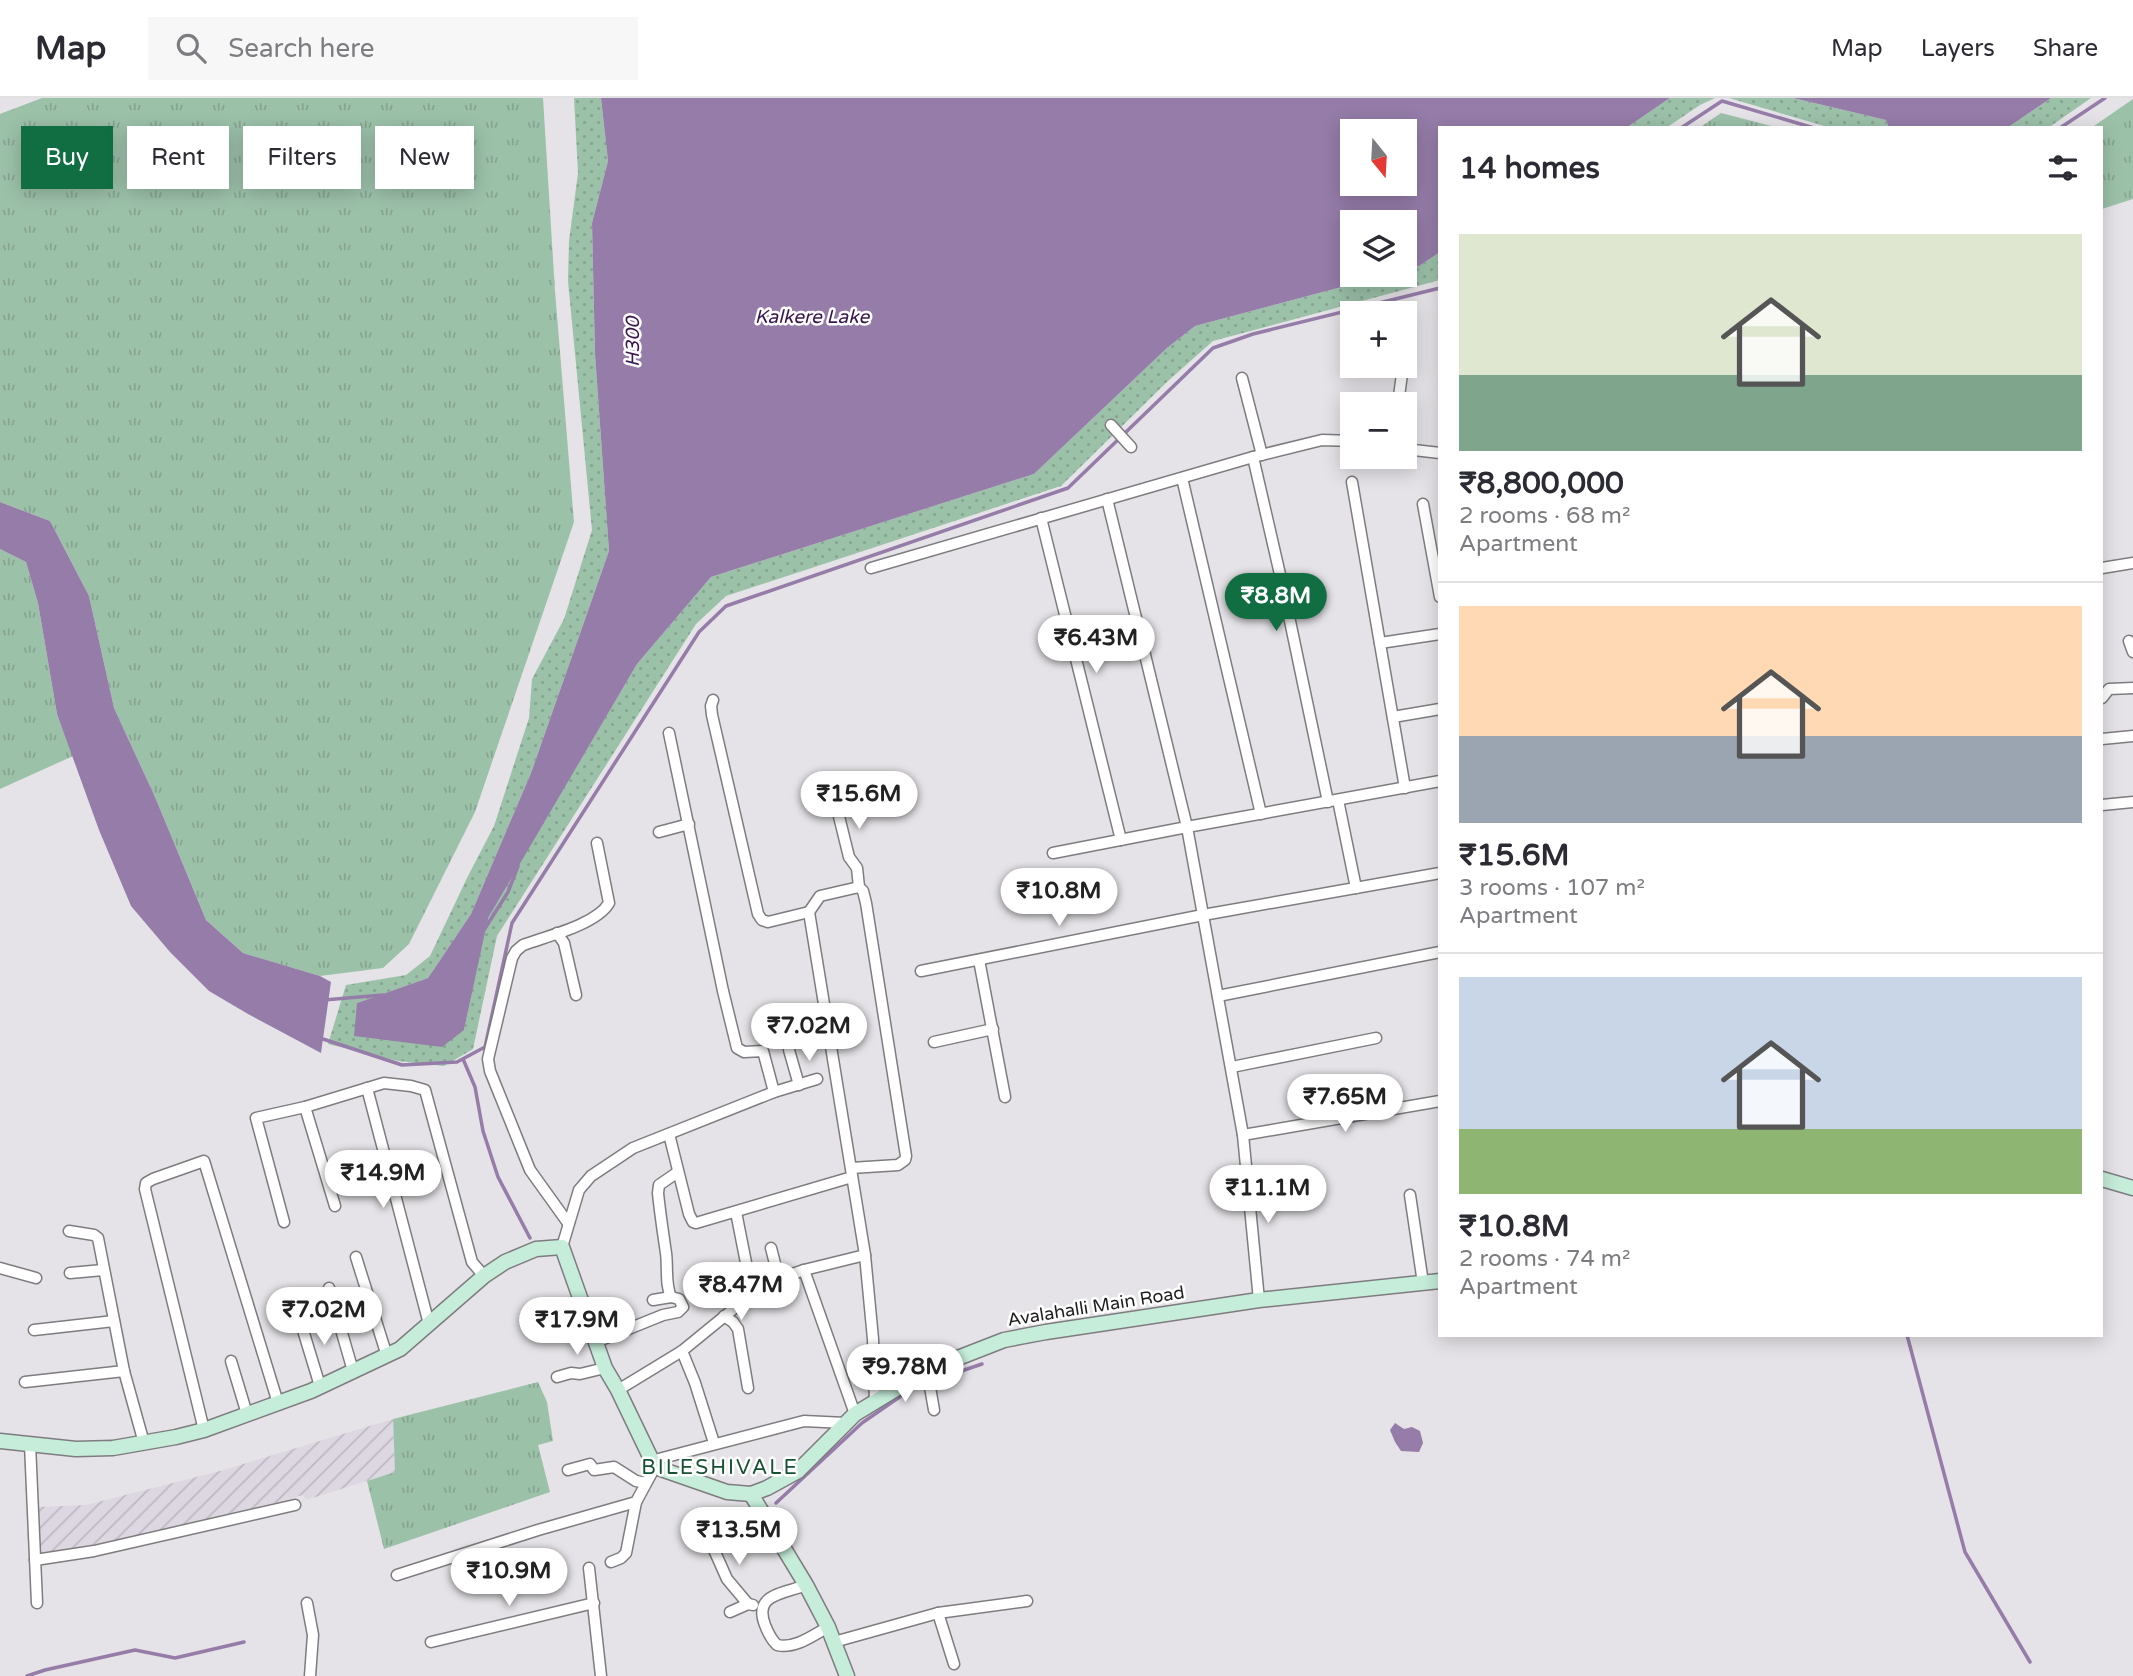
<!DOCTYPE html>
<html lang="en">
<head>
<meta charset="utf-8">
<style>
  :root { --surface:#fff; --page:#f7f7f7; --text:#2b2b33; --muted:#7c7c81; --line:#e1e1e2; --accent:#116e42 }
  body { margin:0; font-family:"Varela Round",sans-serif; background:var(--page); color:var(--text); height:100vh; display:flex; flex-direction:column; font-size:26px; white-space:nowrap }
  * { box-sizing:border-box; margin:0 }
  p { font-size:23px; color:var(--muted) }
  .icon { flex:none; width:38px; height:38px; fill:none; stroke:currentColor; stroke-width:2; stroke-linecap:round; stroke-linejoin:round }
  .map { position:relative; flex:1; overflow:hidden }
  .side { position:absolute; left:1438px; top:28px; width:665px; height:1211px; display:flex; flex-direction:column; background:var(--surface); border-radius:0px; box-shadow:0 4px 18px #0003 }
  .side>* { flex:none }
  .top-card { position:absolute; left:21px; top:28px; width:665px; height:63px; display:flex; gap:14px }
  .needle { width:46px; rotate:162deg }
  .buttons { position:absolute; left:1340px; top:21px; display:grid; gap:14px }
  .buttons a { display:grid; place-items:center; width:77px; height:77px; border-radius:0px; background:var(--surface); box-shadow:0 4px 18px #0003; font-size:35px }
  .price { position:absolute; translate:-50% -60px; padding:0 16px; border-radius:24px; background:#fff; color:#222; font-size:23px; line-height:46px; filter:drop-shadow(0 2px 4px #0008) }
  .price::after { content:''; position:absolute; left:50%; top:42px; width:21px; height:16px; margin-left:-10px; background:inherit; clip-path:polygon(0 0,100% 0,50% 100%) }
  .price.selected { background:var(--accent); color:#fff }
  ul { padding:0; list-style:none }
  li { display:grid; align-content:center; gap:14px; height:371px; padding:0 21px }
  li+li { border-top:2px solid var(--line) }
  li span { display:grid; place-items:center; height:217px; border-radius:0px; color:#555 }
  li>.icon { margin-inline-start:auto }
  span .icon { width:126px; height:126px; fill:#fffc; stroke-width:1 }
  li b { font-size:30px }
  h2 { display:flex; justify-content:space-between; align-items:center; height:84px; padding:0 21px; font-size:30px }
  .tag { padding:0 24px; border-radius:0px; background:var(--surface); box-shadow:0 4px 18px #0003; font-size:24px; line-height:63px }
  .tag.selected { background:var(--accent); color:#fff }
  header { display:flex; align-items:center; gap:42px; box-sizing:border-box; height:98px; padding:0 35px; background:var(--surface); border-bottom:2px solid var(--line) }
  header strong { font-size:33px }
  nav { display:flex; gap:38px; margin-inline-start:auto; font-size:24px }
  .search { width:490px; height:63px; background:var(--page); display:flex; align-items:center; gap:18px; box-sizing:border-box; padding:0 24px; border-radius:0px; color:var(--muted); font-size:26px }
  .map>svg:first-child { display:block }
  .industrial { fill:url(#industrial-furrows) }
  .grass { fill:url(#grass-tufts) }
  .park { fill:url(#park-dots) }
  .water { fill:#957ca9; fill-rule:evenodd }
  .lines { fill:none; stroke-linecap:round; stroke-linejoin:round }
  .stream { stroke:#957ca9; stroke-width:3.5 }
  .street-casing { stroke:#7f7c80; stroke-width:13 }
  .secondary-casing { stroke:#7f7c80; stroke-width:17 }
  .street { stroke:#fff; stroke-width:10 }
  .secondary { stroke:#c5edd9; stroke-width:14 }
  .labels { text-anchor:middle; stroke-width:5; stroke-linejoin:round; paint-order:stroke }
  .street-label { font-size:18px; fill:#1e1d1e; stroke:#fff }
  .water-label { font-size:19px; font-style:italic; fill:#39164f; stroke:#fff }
  .quarter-label { font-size:21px; letter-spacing:2px; fill:#155132; stroke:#fff }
</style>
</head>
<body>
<header>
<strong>Map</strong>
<div class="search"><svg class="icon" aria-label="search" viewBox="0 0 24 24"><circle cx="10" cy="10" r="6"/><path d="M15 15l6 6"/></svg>Search here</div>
<nav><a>Map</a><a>Layers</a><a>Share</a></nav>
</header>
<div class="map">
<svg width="2133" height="1578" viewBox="0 0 2133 1578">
  <defs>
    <pattern id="industrial-furrows" width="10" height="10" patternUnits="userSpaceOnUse" patternTransform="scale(1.75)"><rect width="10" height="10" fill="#ddd7e2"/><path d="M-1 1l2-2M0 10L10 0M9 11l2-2" fill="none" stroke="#bdb8c1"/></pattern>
    <pattern id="grass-tufts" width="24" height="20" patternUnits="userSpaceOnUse" patternTransform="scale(1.75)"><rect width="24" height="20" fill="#9cc1a9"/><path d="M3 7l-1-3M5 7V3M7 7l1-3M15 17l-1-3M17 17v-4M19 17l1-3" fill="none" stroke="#86a591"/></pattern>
    <pattern id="park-dots" width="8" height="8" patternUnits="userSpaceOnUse" patternTransform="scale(1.75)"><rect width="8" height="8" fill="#9cc1a9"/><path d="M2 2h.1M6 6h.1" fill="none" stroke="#86a591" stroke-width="1.8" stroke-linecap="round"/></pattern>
  </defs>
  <rect width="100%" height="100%" fill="#e5e3e7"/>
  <path class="industrial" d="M393,1321L395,1374L306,1402L303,1397L232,1417L39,1458L37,1409L86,1407L220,1373Z"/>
  <g class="grass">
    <path d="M42,0H543L555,193L574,424L475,714L409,846L383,870L320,878L243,855L206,822L155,699L114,610L89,498L50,423L0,404V16Z"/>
    <path d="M2133,1V101L2102,111V30H2091Z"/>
    <path d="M1721,15L1779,30H1699Z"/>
    <path d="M0,451L26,464L38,505L57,616L73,658L0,691Z"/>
    <path d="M538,1284L547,1304L553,1343L538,1347L550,1394L384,1451L367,1383L395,1374L393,1321Z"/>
  </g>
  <g class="park">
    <path d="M574,0H601L608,63L592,125L595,256L609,453L531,675L471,816L428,880L357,905L464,932L487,820L637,566L711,479L1034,376L1167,250L1195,228L1387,177H1405V172L1419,168L1440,154V182L1213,243L1168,283L1061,388L726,498L696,526L497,838L473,951L444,968L398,963L328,946L346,887L406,877L430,858L467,780L494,728L529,620L532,581L564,521L592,432L568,183L569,143L578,75Z"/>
    <path d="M1670,0H1715L1700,7L1666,30H1626Z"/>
    <path d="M1729,0H1793L1886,22L1889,30H1831Z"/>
    <path d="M2051,0H2091L2048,30H2007Z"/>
  </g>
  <g class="water">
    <path d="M601,0H1670L1626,30H1440V154L1419,168L1405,172V124H1353V177H1387L1195,228L1167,250L1034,376L711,479L637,566L488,820L464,932L442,949L354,938L357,905L428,880L471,816L531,675L609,453L595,256L592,125L608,63ZM1353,33H1405V86H1353Z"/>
    <path d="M1793,0H2051L2007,30H1889L1886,22Z"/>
    <path d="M0,404L50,423L89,498L114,610L155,699L206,822L243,855L320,878L331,884L321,955L248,916L209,893L170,854L131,808L99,732L57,616L38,505L26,464L0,451Z"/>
    <path d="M1395,1325L1404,1331L1412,1329L1420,1333L1423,1345L1419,1354L1401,1353L1395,1344L1390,1332Z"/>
  </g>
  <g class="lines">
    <g class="stream">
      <path d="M1681,30L1722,3L1814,30"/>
      <path d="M2060,30L2105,0"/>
      <path d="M484,832L508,794L518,768"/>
      <path d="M324,902L383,897"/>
      <path d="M320,940L402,967L457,964L485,949L512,825L699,534L726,508L1068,390L1213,250L1253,236L1440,190"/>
      <path d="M463,961L475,989L483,1033L498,1079L530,1140"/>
      <path d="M1907,1237L1965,1454L2030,1564"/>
      <path d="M938,1281L982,1266"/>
      <path d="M776,1405L862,1325L914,1289L922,1286"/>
      <path d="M27,1578L45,1572L135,1552L175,1560L244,1544"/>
    </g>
    <defs>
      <g id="street">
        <path d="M1405,246L1408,221"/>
        <path d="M1242,280L1262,357"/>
        <path d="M1398,306L1403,268"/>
        <path d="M1111,327L1131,349"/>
        <path d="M1405,351L1440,355"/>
        <path d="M1253,359L1282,485L1328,704"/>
        <path d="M1182,380L1261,716"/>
        <path d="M1352,384L1405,690"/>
        <path d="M1423,406L1440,499"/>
        <path d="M1041,420L1121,742"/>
        <path d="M871,470L1253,359L1322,342L1353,343"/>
        <path d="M2102,470L2133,465"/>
        <path d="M2129,543L2133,554"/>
        <path d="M1380,545L1440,536"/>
        <path d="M2102,600L2109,591L2133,590"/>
        <path d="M713,602L711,608L712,617L758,816L762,822L768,824L809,814"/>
        <path d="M1393,619L1440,611"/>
        <path d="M669,635L723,893L737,950L744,954L763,953L774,994"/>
        <path d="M2102,641L2133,638"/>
        <path d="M830,682L849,759L857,770L859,789"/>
        <path d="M1338,702L1356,790"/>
        <path d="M2102,707L2133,704"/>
        <path d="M659,734L689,726"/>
        <path d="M1053,755L1187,729L1107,401"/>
        <path d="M557,835L564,845L576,897"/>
        <path d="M979,862L1005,999"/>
        <path d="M921,873L1203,817L1440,775"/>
        <path d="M1218,898L1440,854"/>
        <path d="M934,944L993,931"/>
        <path d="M789,952L799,987"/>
        <path d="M1232,969L1376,940"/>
        <path d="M367,990L429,1226"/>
        <path d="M669,1036L689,1116L693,1124L696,1125L852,1079"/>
        <path d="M1243,1037L1440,1003"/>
        <path d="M851,1070L898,1067L905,1062L906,1058L866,805L863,793L859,789L820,798L809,814L865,1157L873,1241L875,1304"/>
        <path d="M1410,1097L1423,1185"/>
        <path d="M335,1108L305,1009L384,985L411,988L425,992L472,1164L484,1178"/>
        <path d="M736,1114L752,1195"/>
        <path d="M284,1124L256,1020L305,1009"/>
        <path d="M568,1125L530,1072L490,973L488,961L512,860L516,853L523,847C547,838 596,827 609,805L597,745"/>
        <path d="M69,1133L94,1137L98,1140L124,1273L144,1345"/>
        <path d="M562,1149L579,1092L591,1078L633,1050L774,994L817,981"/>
        <path d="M771,1150L779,1181"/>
        <path d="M356,1159L387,1258"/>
        <path d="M0,1170L36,1180"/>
        <path d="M804,1172L855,1316"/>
        <path d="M70,1175L103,1172"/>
        <path d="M329,1190L353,1273"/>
        <path d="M653,1202L671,1199"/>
        <path d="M1259,1202L1243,1037L1187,729L1440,683"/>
        <path d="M724,1218L733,1224L738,1231L748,1290"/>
        <path d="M299,1219L320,1288"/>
        <path d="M34,1232L114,1223"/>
        <path d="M596,1244L663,1217L678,1214L683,1209L679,1201L671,1199C665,1186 668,1170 666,1155C663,1135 660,1115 658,1095L659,1087L678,1074"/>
        <path d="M682,1253L695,1285L714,1345"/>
        <path d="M231,1263L247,1316"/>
        <path d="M927,1272L934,1312"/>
        <path d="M557,1279L571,1275L580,1276L605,1270"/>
        <path d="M25,1284L124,1273"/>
        <path d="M618,1292L682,1253L764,1186L804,1172L865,1157"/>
        <path d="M204,1332L145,1091L146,1085L153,1081L204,1063L278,1305"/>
        <path d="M30,1346L37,1505"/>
        <path d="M651,1363L804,1323L845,1325"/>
        <path d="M568,1372L590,1366L594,1372L614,1369L636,1383L646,1385"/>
        <path d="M711,1445L727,1481L748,1506"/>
        <path d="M35,1462L94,1453L295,1407"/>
        <path d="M611,1464L621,1460L626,1455L636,1404"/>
        <path d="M589,1470L601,1578"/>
        <path d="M397,1477L538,1432L636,1404L655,1369"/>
        <path d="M806,1487C783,1496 753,1496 765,1527C768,1535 771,1541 777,1547C795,1551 812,1538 828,1529"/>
        <path d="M307,1505L313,1537L310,1578"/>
        <path d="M730,1514L748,1506L753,1507"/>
        <path d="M938,1515L954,1566"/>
        <path d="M431,1544L594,1505"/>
        <path d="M834,1544L938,1515L1027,1503"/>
      </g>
      <g id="secondary">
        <path d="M2102,1081L2133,1090"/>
        <path d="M0,1343L76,1351L113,1350L176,1339L204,1332L311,1293L400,1251L484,1178L505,1164L536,1151L562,1149L605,1270L618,1292L655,1369L727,1394L751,1396L767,1390L798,1373L855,1316L927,1272L1004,1242L1046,1234L1259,1202L1440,1183"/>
        <path d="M751,1396L806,1487L828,1529L847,1578"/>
      </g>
    </defs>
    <use href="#street" class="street-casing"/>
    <use href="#secondary" class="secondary-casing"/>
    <use href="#street" class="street"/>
    <use href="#secondary" class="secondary"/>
  </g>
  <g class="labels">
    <g class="street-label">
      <text transform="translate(1096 1208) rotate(-9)" y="6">Avalahalli Main Road</text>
    </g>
    <g class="water-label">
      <text x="812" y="225">Kalkere Lake</text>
      <text transform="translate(632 244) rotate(-90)" y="7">H300</text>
    </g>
    <g class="quarter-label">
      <text x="720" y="1376">BILESHIVALE</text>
    </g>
  </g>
</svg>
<div class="buttons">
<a><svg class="needle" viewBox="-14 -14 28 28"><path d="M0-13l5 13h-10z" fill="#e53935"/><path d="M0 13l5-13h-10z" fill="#7c7c81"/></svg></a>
<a><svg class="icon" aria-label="layers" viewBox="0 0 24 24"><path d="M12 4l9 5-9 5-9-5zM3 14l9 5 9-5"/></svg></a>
<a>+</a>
<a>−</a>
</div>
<b class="price selected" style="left:1276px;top:535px">₹8.8M</b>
<b class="price" style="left:1096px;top:577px">₹6.43M</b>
<b class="price" style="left:859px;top:733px">₹15.6M</b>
<b class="price" style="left:1059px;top:830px">₹10.8M</b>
<b class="price" style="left:809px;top:965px">₹7.02M</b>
<b class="price" style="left:1345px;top:1036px">₹7.65M</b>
<b class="price" style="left:383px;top:1112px">₹14.9M</b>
<b class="price" style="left:1268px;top:1127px">₹11.1M</b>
<b class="price" style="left:741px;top:1224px">₹8.47M</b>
<b class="price" style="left:324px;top:1249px">₹7.02M</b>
<b class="price" style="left:577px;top:1259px">₹17.9M</b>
<b class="price" style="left:905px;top:1306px">₹9.78M</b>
<b class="price" style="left:739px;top:1469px">₹13.5M</b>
<b class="price" style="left:509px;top:1510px">₹10.9M</b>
<div class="top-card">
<a class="tag selected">Buy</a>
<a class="tag">Rent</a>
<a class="tag">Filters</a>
<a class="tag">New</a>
</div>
<section class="side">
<h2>14 homes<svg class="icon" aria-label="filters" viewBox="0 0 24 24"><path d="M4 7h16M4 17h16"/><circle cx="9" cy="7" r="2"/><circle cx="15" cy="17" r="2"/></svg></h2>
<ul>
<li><span style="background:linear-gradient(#dfe7d0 65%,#7fa58c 0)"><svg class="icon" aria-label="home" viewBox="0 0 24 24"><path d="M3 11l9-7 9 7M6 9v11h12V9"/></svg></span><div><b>₹8,800,000</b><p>2 rooms · 68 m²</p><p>Apartment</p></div></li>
<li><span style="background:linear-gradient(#ffd9b3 60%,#9aa5b1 0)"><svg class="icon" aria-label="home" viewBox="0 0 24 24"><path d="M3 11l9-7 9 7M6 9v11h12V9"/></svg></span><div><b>₹15.6M</b><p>3 rooms · 107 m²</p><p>Apartment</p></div></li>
<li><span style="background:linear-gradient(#c9d6e8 70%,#8fb573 0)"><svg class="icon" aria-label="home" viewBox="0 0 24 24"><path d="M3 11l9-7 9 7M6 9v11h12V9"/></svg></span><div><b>₹10.8M</b><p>2 rooms · 74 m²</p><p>Apartment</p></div></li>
</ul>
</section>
</div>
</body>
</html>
